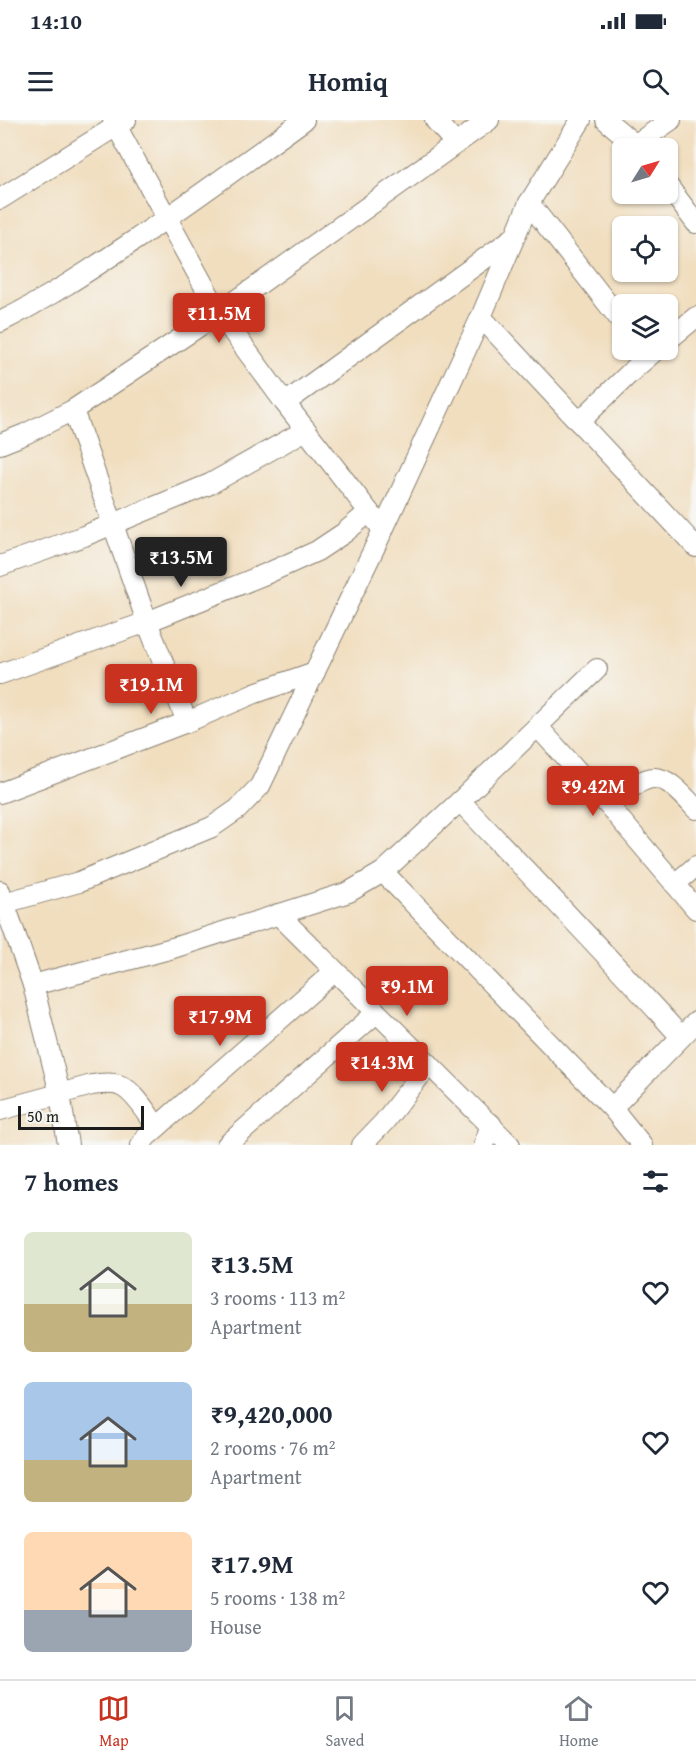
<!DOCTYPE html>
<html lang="en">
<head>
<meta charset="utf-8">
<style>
  :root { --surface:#fff; --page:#f2f2f3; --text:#1f2937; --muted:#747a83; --line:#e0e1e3; --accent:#c8321e }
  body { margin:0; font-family:"Gentium Book Plus",serif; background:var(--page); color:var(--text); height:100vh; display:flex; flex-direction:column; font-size:22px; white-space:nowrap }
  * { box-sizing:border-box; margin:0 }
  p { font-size:20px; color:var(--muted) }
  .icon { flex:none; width:33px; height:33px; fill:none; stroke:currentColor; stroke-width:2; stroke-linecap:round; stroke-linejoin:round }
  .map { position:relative; height:1025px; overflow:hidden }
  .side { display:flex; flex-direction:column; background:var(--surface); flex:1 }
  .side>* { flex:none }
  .needle { width:39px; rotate:53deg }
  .tools { position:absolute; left:612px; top:18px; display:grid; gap:12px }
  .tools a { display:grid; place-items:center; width:66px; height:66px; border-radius:9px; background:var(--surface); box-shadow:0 2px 4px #0004; font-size:30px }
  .scale { position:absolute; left:18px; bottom:15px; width:126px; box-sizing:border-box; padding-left:6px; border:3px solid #1c1c1c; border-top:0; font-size:16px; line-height:21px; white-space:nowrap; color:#1c1c1c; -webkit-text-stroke:4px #f6f6f2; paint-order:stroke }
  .price { position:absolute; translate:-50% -51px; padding:0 14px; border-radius:6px; background:var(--accent); color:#fff; font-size:20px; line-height:39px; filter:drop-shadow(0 2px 3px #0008) }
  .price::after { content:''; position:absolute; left:50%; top:36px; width:18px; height:14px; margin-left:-9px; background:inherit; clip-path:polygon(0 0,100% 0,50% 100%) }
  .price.current { background:#222; color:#fff }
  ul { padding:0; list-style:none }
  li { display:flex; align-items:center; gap:18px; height:150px; padding:0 24px }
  li span { display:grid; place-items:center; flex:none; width:168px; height:120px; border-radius:9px; color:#555 }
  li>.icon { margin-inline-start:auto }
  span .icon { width:72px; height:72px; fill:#fffc; stroke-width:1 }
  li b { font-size:26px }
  h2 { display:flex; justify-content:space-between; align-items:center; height:72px; padding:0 24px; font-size:26px }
  .status { display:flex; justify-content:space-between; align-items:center; height:42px; padding:0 30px; background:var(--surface); direction:ltr }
  .status svg { height:16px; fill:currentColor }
  header { display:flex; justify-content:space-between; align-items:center; height:78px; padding:0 24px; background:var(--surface); font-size:27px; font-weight:700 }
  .dock { display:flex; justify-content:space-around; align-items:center; height:84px; border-top:2px solid var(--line); background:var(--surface); font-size:16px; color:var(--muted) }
  .dock a { display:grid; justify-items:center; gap:3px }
  .dock .current { color:var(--accent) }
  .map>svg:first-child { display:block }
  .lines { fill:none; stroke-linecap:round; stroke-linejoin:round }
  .street-casing { stroke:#867d6e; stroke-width:22 }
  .street { stroke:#fff; stroke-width:20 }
</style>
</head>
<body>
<div class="status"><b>14:10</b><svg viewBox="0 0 49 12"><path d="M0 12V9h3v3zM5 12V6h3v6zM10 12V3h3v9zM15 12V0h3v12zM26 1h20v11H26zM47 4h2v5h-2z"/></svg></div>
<header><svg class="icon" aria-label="menu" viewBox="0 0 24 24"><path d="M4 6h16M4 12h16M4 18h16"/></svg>Homiq<svg class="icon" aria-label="search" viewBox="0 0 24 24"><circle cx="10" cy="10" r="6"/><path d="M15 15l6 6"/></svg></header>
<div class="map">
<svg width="696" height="1025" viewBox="0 0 696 1025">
  <rect width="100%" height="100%" fill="#f6f6f2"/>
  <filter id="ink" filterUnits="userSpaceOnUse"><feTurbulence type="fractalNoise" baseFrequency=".0167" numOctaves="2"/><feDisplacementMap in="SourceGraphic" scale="12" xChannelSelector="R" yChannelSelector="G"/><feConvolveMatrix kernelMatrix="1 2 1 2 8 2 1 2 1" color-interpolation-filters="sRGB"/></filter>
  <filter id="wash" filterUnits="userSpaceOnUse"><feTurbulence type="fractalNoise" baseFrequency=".008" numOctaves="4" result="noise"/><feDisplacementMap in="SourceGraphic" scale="24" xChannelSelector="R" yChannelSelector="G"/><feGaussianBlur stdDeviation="1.35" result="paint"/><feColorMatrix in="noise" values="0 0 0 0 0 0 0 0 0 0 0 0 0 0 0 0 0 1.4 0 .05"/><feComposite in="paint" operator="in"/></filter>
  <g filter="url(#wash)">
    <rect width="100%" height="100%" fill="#f1debf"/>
  </g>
  <g filter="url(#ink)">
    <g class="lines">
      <defs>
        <g id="street">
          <path d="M113,0L219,193L285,283L383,410"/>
          <path d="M435,0L455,23"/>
          <path d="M606,0L639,28"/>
          <path d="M636,24L671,0"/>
          <path d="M668,66L696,103"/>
          <path d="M0,79L126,0"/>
          <path d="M529,83L622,202"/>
          <path d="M481,197L696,427"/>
          <path d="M0,202C45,180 87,152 129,124C188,84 246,42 304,0"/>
          <path d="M668,220L696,197"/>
          <path d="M285,283L513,118"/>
          <path d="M73,290L147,502L187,602"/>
          <path d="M579,302L633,250L656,230"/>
          <path d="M0,324L25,314L73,290L219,193L489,0"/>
          <path d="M0,446L84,416L210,364L306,310"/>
          <path d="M0,554L147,502L268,453L317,431L344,413L369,392"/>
          <path d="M538,607L608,685L696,789"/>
          <path d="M0,673L187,602L255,573L315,552"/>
          <path d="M460,681C534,759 609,837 681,917"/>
          <path d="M608,685C651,652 657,645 696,689"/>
          <path d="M383,752L612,988L642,1025"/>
          <path d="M675,764L696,746"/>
          <path d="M0,771L33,865L60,974L68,1025"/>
          <path d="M4,783L79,762L212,707L238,689L260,666L383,410L481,197L529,83L581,0"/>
          <path d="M278,794L510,1025"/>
          <path d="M33,865L173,828L349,772L383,752L460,681L597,549"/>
          <path d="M612,988L696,902"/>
          <path d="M0,990L92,965C101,964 112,962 121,966C135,972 148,995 157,1007"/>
          <path d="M141,1025L146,1017L172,994L335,851"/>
          <path d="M227,1025L376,893"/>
          <path d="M362,1025L384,1002L429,944"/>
          <path d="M484,1025L491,1004"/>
        </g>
      </defs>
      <use href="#street" class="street-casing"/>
      <use href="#street" class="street"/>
    </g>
  </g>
</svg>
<div class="tools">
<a><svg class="needle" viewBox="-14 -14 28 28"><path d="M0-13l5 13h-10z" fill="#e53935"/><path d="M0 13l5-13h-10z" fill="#747a83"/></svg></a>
<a><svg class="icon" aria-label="locate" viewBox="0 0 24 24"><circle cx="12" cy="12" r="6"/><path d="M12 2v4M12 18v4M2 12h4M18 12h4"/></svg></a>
<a><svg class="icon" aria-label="layers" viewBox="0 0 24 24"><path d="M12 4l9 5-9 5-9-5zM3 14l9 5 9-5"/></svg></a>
</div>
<div class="scale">50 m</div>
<b class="price" style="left:219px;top:224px">₹11.5M</b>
<b class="price current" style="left:181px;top:468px">₹13.5M</b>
<b class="price" style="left:151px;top:595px">₹19.1M</b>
<b class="price" style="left:593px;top:697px">₹9.42M</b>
<b class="price" style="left:407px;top:897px">₹9.1M</b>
<b class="price" style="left:220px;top:927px">₹17.9M</b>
<b class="price" style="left:382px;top:973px">₹14.3M</b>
</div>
<section class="side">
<h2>7 homes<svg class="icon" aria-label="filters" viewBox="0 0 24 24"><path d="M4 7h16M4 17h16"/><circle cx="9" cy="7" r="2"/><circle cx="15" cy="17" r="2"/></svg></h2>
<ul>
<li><span style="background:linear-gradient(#dfe7d0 60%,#c2b280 0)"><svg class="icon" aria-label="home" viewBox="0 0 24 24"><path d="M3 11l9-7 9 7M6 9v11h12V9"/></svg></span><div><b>₹13.5M</b><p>3 rooms · 113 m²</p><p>Apartment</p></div><svg class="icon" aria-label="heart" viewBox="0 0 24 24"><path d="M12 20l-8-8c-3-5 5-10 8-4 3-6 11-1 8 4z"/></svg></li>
<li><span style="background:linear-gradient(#a9c7e8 65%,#c2b280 0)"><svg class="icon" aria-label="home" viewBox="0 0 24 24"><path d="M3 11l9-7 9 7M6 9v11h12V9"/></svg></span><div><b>₹9,420,000</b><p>2 rooms · 76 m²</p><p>Apartment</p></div><svg class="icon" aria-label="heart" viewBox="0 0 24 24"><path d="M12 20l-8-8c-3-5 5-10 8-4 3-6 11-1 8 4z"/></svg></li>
<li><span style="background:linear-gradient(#ffd9b3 65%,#9aa5b1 0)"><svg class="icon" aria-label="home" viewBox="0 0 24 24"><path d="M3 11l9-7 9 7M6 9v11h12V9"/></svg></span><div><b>₹17.9M</b><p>5 rooms · 138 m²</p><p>House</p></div><svg class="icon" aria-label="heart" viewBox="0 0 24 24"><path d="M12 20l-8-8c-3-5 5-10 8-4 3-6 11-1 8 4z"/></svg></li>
</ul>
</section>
<nav class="dock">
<a class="current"><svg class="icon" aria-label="map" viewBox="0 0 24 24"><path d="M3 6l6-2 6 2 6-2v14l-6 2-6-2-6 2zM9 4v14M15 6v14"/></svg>Map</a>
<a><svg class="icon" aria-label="saved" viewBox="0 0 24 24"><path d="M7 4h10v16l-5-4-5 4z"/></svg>Saved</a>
<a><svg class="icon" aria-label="home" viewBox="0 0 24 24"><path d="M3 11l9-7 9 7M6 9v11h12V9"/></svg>Home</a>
</nav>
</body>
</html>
